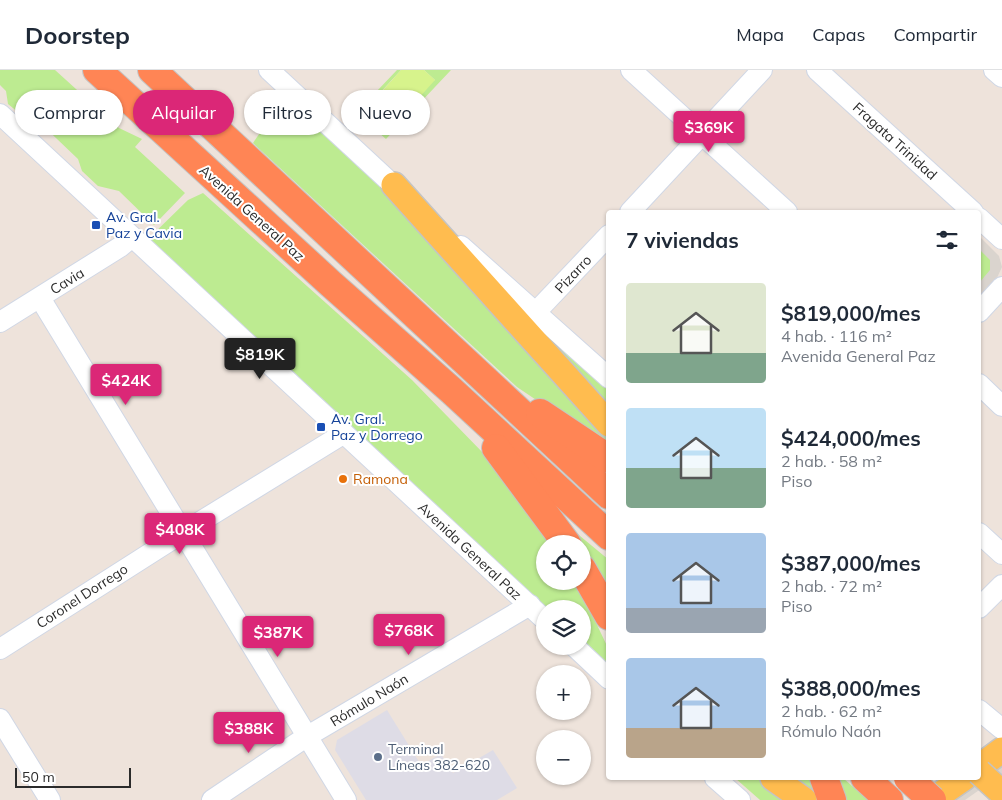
<!DOCTYPE html>
<html lang="es">
<head>
<meta charset="utf-8">
<style>
  :root { --surface:#fff; --page:#f2f2f3; --text:#1f2937; --muted:#747a83; --line:#e0e1e3; --accent:#db2777 }
  body { margin:0; font-family:Mulish,sans-serif; background:var(--page); color:var(--text); height:100vh; display:flex; flex-direction:column; font-size:19px; white-space:nowrap }
  * { box-sizing:border-box; margin:0 }
  p { font-size:16px; color:var(--muted) }
  .icon { flex:none; width:28px; height:28px; fill:none; stroke:currentColor; stroke-width:2; stroke-linecap:round; stroke-linejoin:round }
  .map { position:relative; flex:1; overflow:hidden }
  .drawer { position:absolute; left:606px; top:140px; width:375px; height:570px; display:flex; flex-direction:column; background:var(--surface); border-radius:5px; box-shadow:0 1px 4px #0004 }
  .drawer>* { flex:none }
  .top-card { position:absolute; left:15px; top:20px; width:475px; height:45px; display:flex; gap:10px }
  .tools { position:absolute; left:536px; top:465px; display:grid; gap:10px }
  .tools a { display:grid; place-items:center; width:55px; height:55px; border-radius:50%; background:var(--surface); box-shadow:0 1px 4px #0004; font-size:25px }
  .scale { position:absolute; left:15px; bottom:12px; width:116px; box-sizing:border-box; padding-left:5px; border:2px solid #2b2b2b; border-top:0; font-size:14px; line-height:18px; white-space:nowrap; color:#2b2b2b; -webkit-text-stroke:4px #fff; paint-order:stroke }
  .price { position:absolute; translate:-50% -42px; padding:0 11px; border-radius:5px; background:var(--accent); color:#fff; font-size:16px; line-height:32px; filter:drop-shadow(0 1px 2px #0008) }
  .price::after { content:''; position:absolute; left:50%; top:30px; width:15px; height:11px; margin-left:-8px; background:inherit; clip-path:polygon(0 0,100% 0,50% 100%) }
  .price.current { background:#222; color:#fff }
  ul { padding:0; list-style:none }
  li { display:flex; align-items:center; gap:15px; height:125px; padding:0 20px }
  li span { display:grid; place-items:center; flex:none; width:140px; height:100px; border-radius:5px; color:#555 }
  li>.icon { margin-inline-start:auto }
  span .icon { width:60px; height:60px; fill:#fffc; stroke-width:1 }
  li b { font-size:21px }
  h2 { display:flex; justify-content:space-between; align-items:center; height:60px; padding:0 20px; font-size:21px }
  .chip { padding:0 18px; border-radius:22px; background:var(--surface); box-shadow:0 1px 4px #0004; font-size:18px; line-height:45px }
  .chip.current { background:var(--accent); color:#fff }
  header { display:flex; align-items:center; gap:30px; box-sizing:border-box; height:70px; padding:0 25px; background:var(--surface); border-bottom:1px solid var(--line) }
  header strong { font-size:24px }
  nav { display:flex; gap:28px; margin-inline-start:auto; font-size:18px }
  .map>svg:first-child { display:block }
  .industrial { fill:#dedce6 }
  .green { fill:#bdeb91 }
  .pitch { fill:#d7f38c }
  .plaza { fill:#dad4ce }
  .lines { fill:none; stroke-linecap:round; stroke-linejoin:round }
  .minor-casing { stroke:#d0d7e5; stroke-width:22 }
  .major-casing { stroke:#c4c4c4; stroke-width:28 }
  .highway-casing { stroke:#c4c4c4; stroke-width:30 }
  .minor { stroke:#fff; stroke-width:20 }
  .major { stroke:#ffbc4f; stroke-width:25 }
  .highway { stroke:#ff8555; stroke-width:28 }
  .major-bridge-casing { stroke:#c4c4c4; stroke-width:28; stroke-linecap:butt }
  .highway-bridge-casing { stroke:#c4c4c4; stroke-width:30; stroke-linecap:butt }
  .major-bridge { stroke:#ffbc4f; stroke-width:25 }
  .highway-bridge { stroke:#ff8555; stroke-width:28 }
  .transit-dot { fill:#1a4fb4; stroke:#fff; stroke-width:2 }
  .food-dot { fill:#e8710a; stroke:#fff; stroke-width:2 }
  .service-dot { fill:#5c6f8a; stroke:#fff; stroke-width:2 }
  .labels { text-anchor:middle; stroke-width:4; stroke-linejoin:round; paint-order:stroke }
  .street-label { font-size:14px; fill:#2b2b2b; stroke:#fff }
  .transit-label { font-size:14px; fill:#164399; stroke:#fff; text-anchor:start }
  .food-label { font-size:14px; fill:#c56008; stroke:#fff; text-anchor:start }
  .service-label { font-size:14px; fill:#4e5e75; stroke:#fff; text-anchor:start }
</style>
</head>
<body>
<header>
<strong>Doorstep</strong>
<nav><a>Mapa</a><a>Capas</a><a>Compartir</a></nav>
</header>
<div class="map">
<svg width="1002" height="730" viewBox="0 0 1002 730">
  <rect width="100%" height="100%" fill="#eee3db"/>
  <path class="industrial" d="M387,640L421,695L441,684L453,703L493,680L517,718L497,730H366L335,680L337,670Z"/>
  <g class="green">
    <path d="M0,0H55L119,58L142,69L135,77L185,123L154,155L119,121L98,116L82,101L78,89L35,48L24,47L8,34L6,21L0,15Z"/>
    <path d="M397,0H401L367,37L435,10L424,0H451L386,69L356,43Z"/>
    <path d="M287,23L390,120L609,363V379L517,317L253,73Z"/>
    <path d="M203,123L412,310L487,387L554,474H545V511H576L609,580V594L583,570L582,539H548L145,172L188,130Z"/>
    <path d="M979,166C1002,197 1002,196 979,228Z"/>
    <path d="M517,239L609,321V344Z"/>
    <path d="M574,461L609,490V528L583,484L582,474H576Z"/>
    <path d="M735,708H757L784,730H760Z"/>
    <path d="M788,708H815L821,730Z"/>
    <path d="M831,708H843L868,730H841Z"/>
  </g>
  <path class="pitch" d="M401,0H424L435,10L391,59L367,38Z"/>
  <g class="plaza">
    <path d="M979,166L999,186L1002,197L996,210L979,228V213L990,200V190L979,179Z"/>
    <path d="M1002,693V704L965,730H949Z"/>
  </g>
  <g class="lines">
    <defs>
      <g id="minor">
        <path d="M269,0L404,125"/>
        <path d="M631,0L787,142"/>
        <path d="M817,0L973,142"/>
        <path d="M994,0L1002,7"/>
        <path d="M0,44L545,550"/>
        <path d="M630,142L762,0"/>
        <path d="M979,148L1002,169"/>
        <path d="M461,176L609,308"/>
        <path d="M40,228L346,730"/>
        <path d="M536,242L609,165"/>
        <path d="M979,242L1002,217"/>
        <path d="M0,252L120,177L132,167"/>
        <path d="M979,314L1002,336"/>
        <path d="M979,463L1002,484"/>
        <path d="M979,538L1002,515"/>
        <path d="M574,576L609,609"/>
        <path d="M0,579L182,463L343,364"/>
        <path d="M979,640L1002,659"/>
        <path d="M0,649L50,730"/>
        <path d="M715,708L740,730"/>
        <path d="M212,730L306,667L530,535"/>
      </g>
      <g id="major">
        <path d="M394,115L609,354"/>
        <path d="M979,697L1002,680"/>
        <path d="M773,708L804,730"/>
        <path d="M932,730L964,708"/>
      </g>
      <g id="highway">
        <path d="M97,0L331,214L452,321L609,466"/>
        <path d="M152,0L609,425"/>
        <path d="M540,343L609,389"/>
        <path d="M496,378L567,474"/>
        <path d="M582,499L609,546"/>
        <path d="M824,708L832,730"/>
        <path d="M865,708L889,730"/>
      </g>
    </defs>
    <use href="#minor" class="minor-casing"/>
    <use href="#major" class="major-casing"/>
    <use href="#highway" class="highway-casing"/>
    <use href="#minor" class="minor"/>
    <use href="#major" class="major"/>
    <use href="#highway" class="highway"/>
    <defs>
      <path id="major-bridge" d="M979,702L1002,723"/>
      <path id="highway-bridge" d="M908,708L932,730"/>
    </defs>
    <use href="#major-bridge" class="major-bridge-casing"/>
    <use href="#highway-bridge" class="highway-bridge-casing"/>
    <use href="#major-bridge" class="major-bridge"/>
    <use href="#highway-bridge" class="highway-bridge"/>
  </g>
  <g class="transit-dot">
    <rect x="91" y="150" width="10" height="10" rx="2.5"/>
    <rect x="316" y="352" width="10" height="10" rx="2.5"/>
  </g>
  <circle class="food-dot" cx="343" cy="409" r="5"/>
  <circle class="service-dot" cx="378" cy="687" r="5"/>
  <g class="labels">
    <g class="street-label">
      <text transform="translate(895 71) rotate(42)" y="5">Fragata Trinidad</text>
      <text transform="translate(252 143) rotate(42)" y="5">Avenida General Paz</text>
      <text transform="translate(573 204) rotate(-47)" y="5">Pizarro</text>
      <text transform="translate(67 211) rotate(-32)" y="5">Cavia</text>
      <text transform="translate(470 481) rotate(43)" y="5">Avenida General Paz</text>
      <text transform="translate(82 526) rotate(-33)" y="5">Coronel Dorrego</text>
      <text transform="translate(369 630) rotate(-31)" y="5">Rómulo Naón</text>
    </g>
    <g class="transit-label">
      <text x="106" y="152">Av. Gral.<tspan x="106" dy="16">Paz y Cavia</tspan></text>
      <text x="331" y="354">Av. Gral.<tspan x="331" dy="16">Paz y Dorrego</tspan></text>
    </g>
    <g class="food-label">
      <text x="353" y="414">Ramona</text>
    </g>
    <g class="service-label">
      <text x="388" y="684">Terminal<tspan x="388" dy="16">Líneas 382-620</tspan></text>
    </g>
  </g>
</svg>
<div class="tools">
<a><svg class="icon" aria-label="locate" viewBox="0 0 24 24"><circle cx="12" cy="12" r="6"/><path d="M12 2v4M12 18v4M2 12h4M18 12h4"/></svg></a>
<a><svg class="icon" aria-label="layers" viewBox="0 0 24 24"><path d="M12 4l9 5-9 5-9-5zM3 14l9 5 9-5"/></svg></a>
<a>+</a>
<a>−</a>
</div>
<div class="scale">50 m</div>
<b class="price" style="left:709px;top:83px">$369K</b>
<b class="price current" style="left:260px;top:310px">$819K</b>
<b class="price" style="left:126px;top:336px">$424K</b>
<b class="price" style="left:180px;top:485px">$408K</b>
<b class="price" style="left:409px;top:586px">$768K</b>
<b class="price" style="left:278px;top:588px">$387K</b>
<b class="price" style="left:249px;top:684px">$388K</b>
<div class="top-card">
<a class="chip">Comprar</a>
<a class="chip current">Alquilar</a>
<a class="chip">Filtros</a>
<a class="chip">Nuevo</a>
</div>
<section class="drawer">
<h2>7 viviendas<svg class="icon" aria-label="filters" viewBox="0 0 24 24"><path d="M4 7h16M4 17h16"/><circle cx="9" cy="7" r="2"/><circle cx="15" cy="17" r="2"/></svg></h2>
<ul>
<li><span style="background:linear-gradient(#dfe7d0 70%,#7fa58c 0)"><svg class="icon" aria-label="home" viewBox="0 0 24 24"><path d="M3 11l9-7 9 7M6 9v11h12V9"/></svg></span><div><b>$819,000/mes</b><p>4 hab. · 116 m²</p><p>Avenida General Paz</p></div></li>
<li><span style="background:linear-gradient(#bfe0f5 60%,#7fa58c 0)"><svg class="icon" aria-label="home" viewBox="0 0 24 24"><path d="M3 11l9-7 9 7M6 9v11h12V9"/></svg></span><div><b>$424,000/mes</b><p>2 hab. · 58 m²</p><p>Piso</p></div></li>
<li><span style="background:linear-gradient(#a9c7e8 75%,#9aa5b1 0)"><svg class="icon" aria-label="home" viewBox="0 0 24 24"><path d="M3 11l9-7 9 7M6 9v11h12V9"/></svg></span><div><b>$387,000/mes</b><p>2 hab. · 72 m²</p><p>Piso</p></div></li>
<li><span style="background:linear-gradient(#a9c7e8 70%,#b9a48a 0)"><svg class="icon" aria-label="home" viewBox="0 0 24 24"><path d="M3 11l9-7 9 7M6 9v11h12V9"/></svg></span><div><b>$388,000/mes</b><p>2 hab. · 62 m²</p><p>Rómulo Naón</p></div></li>
</ul>
</section>
</div>
</body>
</html>
